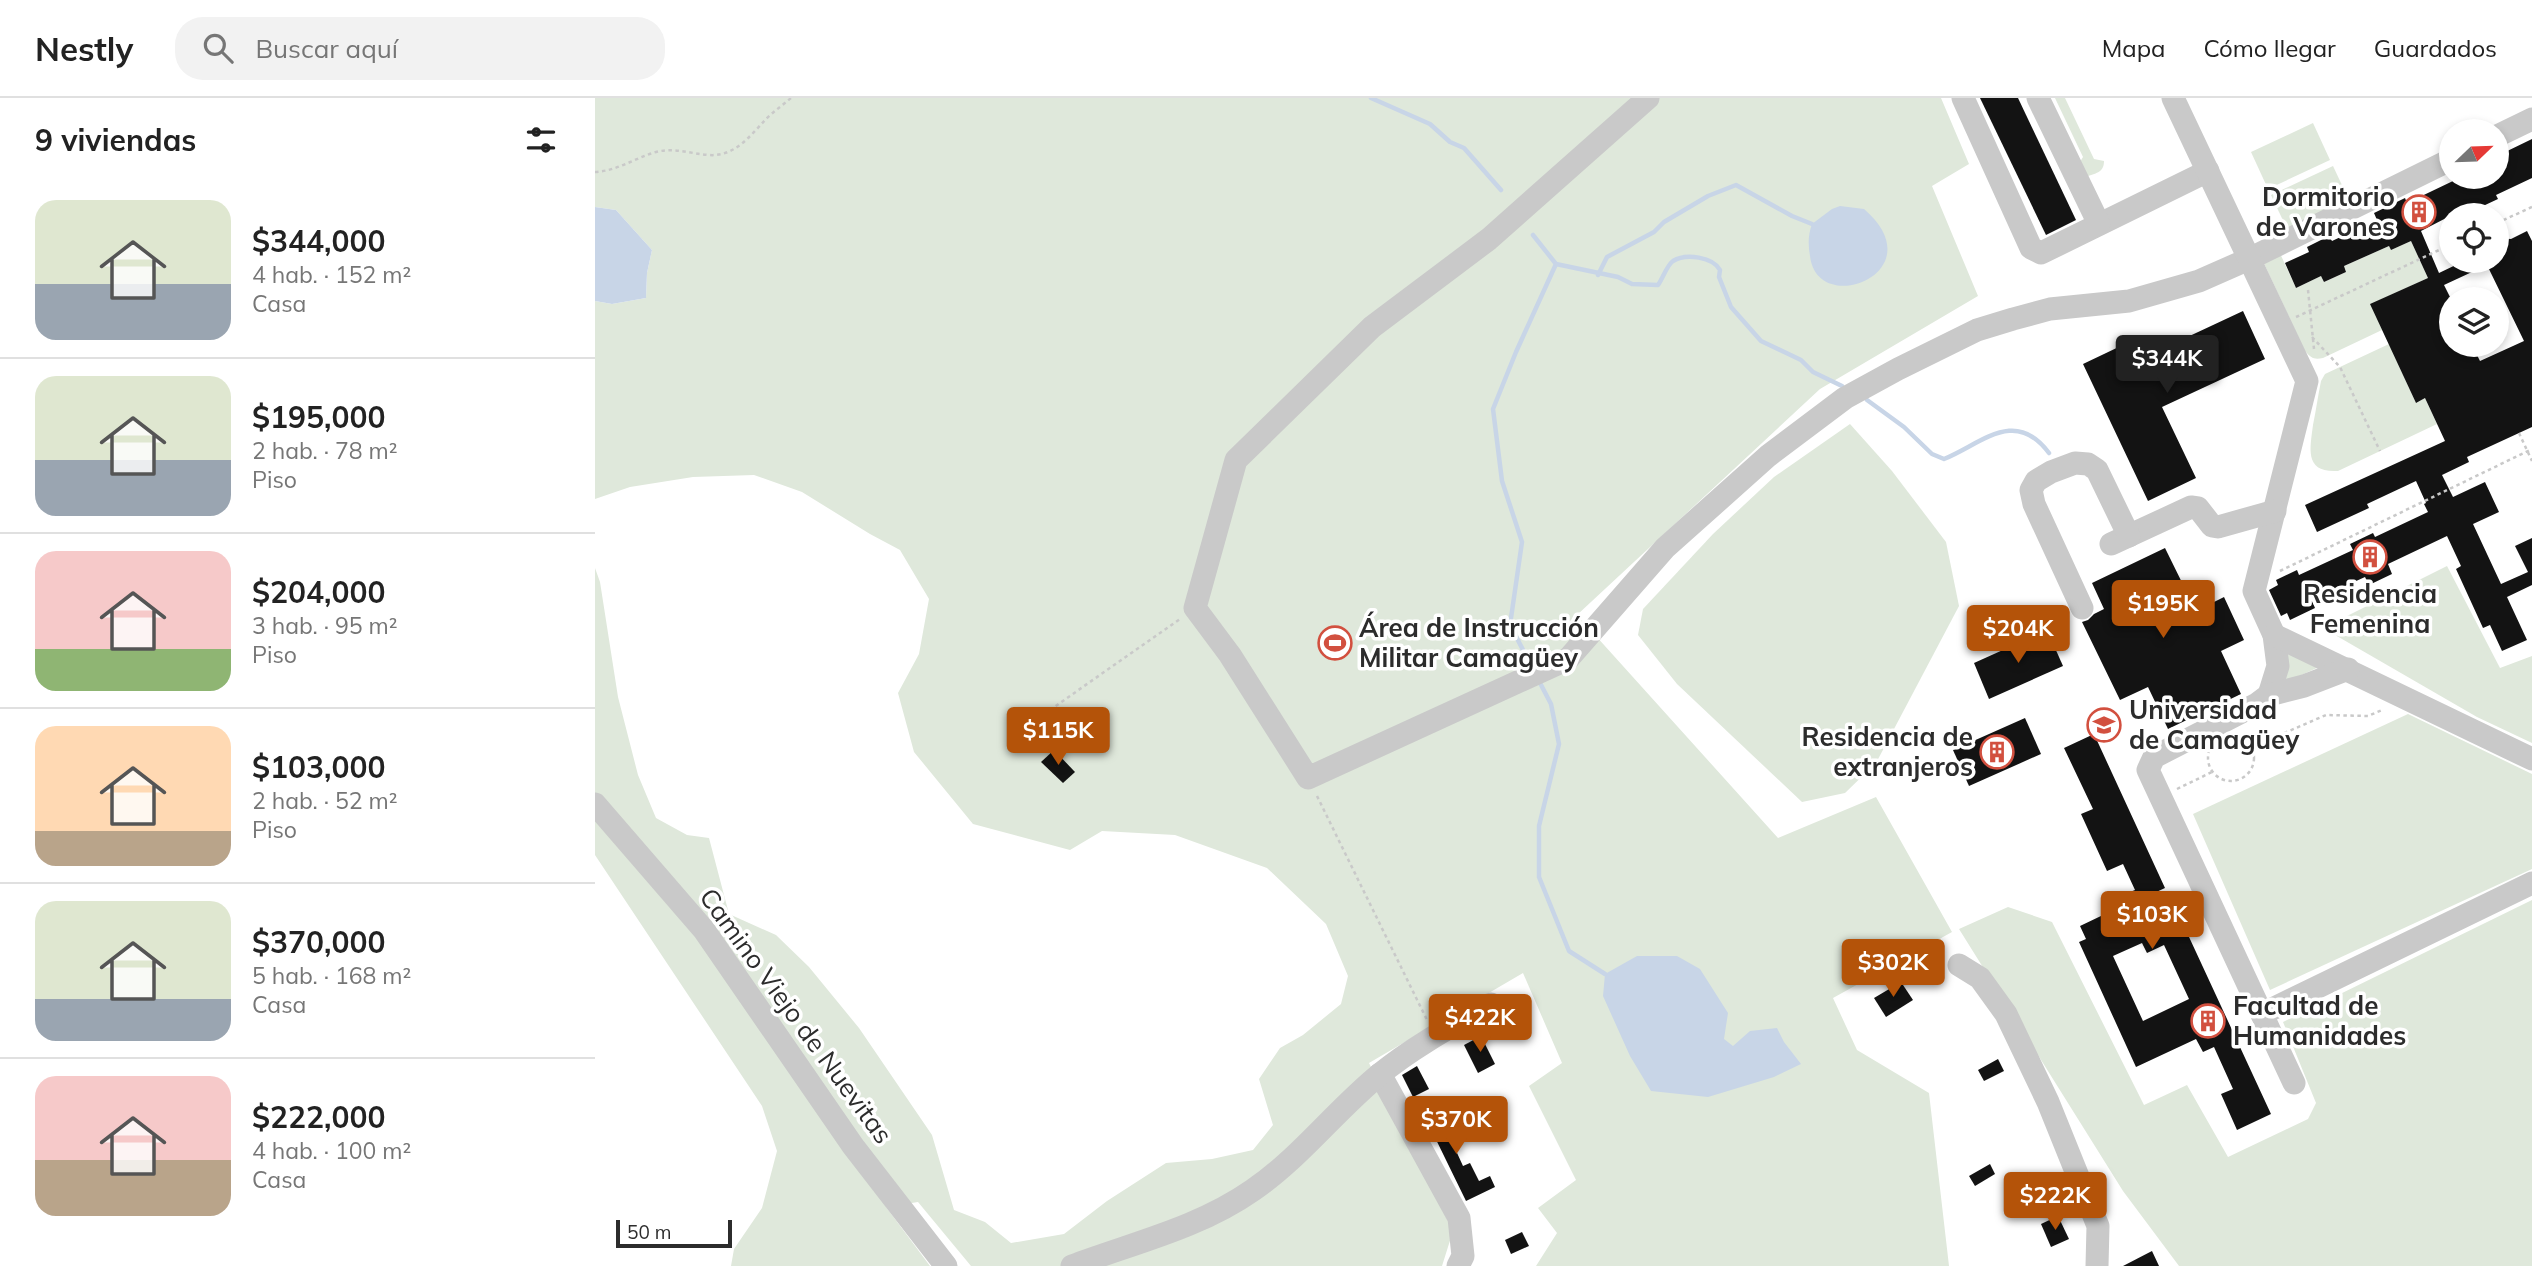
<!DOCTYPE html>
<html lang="es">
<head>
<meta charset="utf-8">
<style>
  :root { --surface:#fff; --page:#f2f2f2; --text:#222; --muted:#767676; --line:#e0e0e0; --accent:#b45309 }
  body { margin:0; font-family:Mulish,sans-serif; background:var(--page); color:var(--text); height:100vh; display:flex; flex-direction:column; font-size:26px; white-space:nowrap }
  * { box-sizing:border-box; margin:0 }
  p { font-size:23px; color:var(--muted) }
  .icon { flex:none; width:38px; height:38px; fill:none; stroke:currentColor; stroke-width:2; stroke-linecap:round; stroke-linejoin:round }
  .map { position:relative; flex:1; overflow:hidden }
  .details { display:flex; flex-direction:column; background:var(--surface); width:595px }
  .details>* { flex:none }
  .needle { width:46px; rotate:67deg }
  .controls { position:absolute; left:1844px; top:21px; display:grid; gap:14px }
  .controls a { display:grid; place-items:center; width:70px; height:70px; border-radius:50%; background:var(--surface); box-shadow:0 4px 10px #0003; font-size:35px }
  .scale { position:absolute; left:21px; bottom:18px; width:116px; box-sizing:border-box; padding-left:7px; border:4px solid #2c2c2c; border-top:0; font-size:19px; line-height:24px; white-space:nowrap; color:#2c2c2c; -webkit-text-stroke:5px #fff; paint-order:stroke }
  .price { position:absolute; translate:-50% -60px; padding:0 16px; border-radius:7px; background:var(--accent); color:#fff; font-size:23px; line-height:46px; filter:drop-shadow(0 2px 4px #0008) }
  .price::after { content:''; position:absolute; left:50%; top:42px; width:21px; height:16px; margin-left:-10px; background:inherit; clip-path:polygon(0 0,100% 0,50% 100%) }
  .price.selected { background:#222; color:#fff }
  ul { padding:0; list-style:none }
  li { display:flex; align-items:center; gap:21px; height:175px; padding:0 35px }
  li+li { border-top:2px solid var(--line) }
  li span { display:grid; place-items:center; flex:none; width:196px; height:140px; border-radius:21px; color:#555 }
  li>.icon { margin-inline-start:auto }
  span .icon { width:84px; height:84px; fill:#fffc; stroke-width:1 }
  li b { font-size:30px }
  h2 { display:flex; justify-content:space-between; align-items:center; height:84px; padding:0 35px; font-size:30px }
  header { display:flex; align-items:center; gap:42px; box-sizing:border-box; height:98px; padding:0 35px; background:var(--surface); border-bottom:2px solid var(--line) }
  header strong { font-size:33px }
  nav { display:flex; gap:38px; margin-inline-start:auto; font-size:24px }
  .search { width:490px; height:63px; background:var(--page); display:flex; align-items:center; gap:18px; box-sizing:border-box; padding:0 24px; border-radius:28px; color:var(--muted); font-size:26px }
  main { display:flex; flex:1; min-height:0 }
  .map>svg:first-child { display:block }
  .green { fill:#dfe8db }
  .water { fill:#c8d5e7 }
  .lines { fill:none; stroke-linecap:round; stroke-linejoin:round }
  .stream { stroke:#c8d5e7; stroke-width:4.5 }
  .building { fill:#131313; fill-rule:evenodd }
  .path { stroke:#c9c9c9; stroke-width:2.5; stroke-dasharray:3.5 3.5; stroke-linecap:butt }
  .minor { stroke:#c9c9c9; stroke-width:23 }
  .labels { text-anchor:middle; stroke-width:7; stroke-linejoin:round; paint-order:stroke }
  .poi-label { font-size:26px; font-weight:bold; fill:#2c2c2c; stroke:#fff; text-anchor:start }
  .street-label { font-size:26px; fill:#2c2c2c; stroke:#fff }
</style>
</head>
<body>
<header>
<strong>Nestly</strong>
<div class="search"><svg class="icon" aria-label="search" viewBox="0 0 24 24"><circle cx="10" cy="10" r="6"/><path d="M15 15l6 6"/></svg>Buscar aquí</div>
<nav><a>Mapa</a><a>Cómo llegar</a><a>Guardados</a></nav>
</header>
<main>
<section class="details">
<h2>9 viviendas<svg class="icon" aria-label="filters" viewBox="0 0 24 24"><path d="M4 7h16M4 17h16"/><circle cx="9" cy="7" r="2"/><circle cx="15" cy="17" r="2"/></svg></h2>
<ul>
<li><span style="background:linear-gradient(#dfe7d0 60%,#9aa5b1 0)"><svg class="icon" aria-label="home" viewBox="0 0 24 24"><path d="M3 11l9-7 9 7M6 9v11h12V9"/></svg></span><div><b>$344,000</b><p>4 hab. · 152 m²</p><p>Casa</p></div></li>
<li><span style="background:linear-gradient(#dfe7d0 60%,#9aa5b1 0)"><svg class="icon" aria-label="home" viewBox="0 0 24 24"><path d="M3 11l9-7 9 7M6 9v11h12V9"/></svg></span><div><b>$195,000</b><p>2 hab. · 78 m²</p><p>Piso</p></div></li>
<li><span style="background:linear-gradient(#f6c9c9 70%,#8fb573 0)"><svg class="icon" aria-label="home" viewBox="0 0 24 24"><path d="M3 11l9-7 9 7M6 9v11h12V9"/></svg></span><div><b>$204,000</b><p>3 hab. · 95 m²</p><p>Piso</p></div></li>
<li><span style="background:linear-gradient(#ffd9b3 75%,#b9a48a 0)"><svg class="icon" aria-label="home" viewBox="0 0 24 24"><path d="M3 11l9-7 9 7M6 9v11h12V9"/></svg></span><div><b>$103,000</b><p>2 hab. · 52 m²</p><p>Piso</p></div></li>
<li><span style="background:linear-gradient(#dfe7d0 70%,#9aa5b1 0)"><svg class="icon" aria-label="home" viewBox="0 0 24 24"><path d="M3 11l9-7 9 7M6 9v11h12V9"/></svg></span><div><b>$370,000</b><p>5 hab. · 168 m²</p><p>Casa</p></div></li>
<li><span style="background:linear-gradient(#f6c9c9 60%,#b9a48a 0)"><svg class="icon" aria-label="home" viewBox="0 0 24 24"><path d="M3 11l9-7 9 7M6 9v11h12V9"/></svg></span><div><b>$222,000</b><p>4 hab. · 100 m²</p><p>Casa</p></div></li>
</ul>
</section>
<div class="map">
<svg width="1937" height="1168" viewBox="0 0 1937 1168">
  <rect width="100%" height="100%" fill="#fff"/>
  <g class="green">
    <path d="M0,0H1346L1374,66L1337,88L1383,198L1225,291L982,517L1183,740L1281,699L1357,834L1238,900L1262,952L1334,995L1354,1168H941L962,1135L943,1110L981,1082L934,988L967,965L928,875L774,965L858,1133L847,1168H376L323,1104L291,1109L335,1168H136L139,1151L167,1110L182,1053L167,1008L0,757V470L5,484L23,599L43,677L61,720L92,737L114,740L134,816L181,837L214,869L264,930L337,1037L359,1112L390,1124L416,1145L469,1136L512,1103L571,1065L617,1061L658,1052L678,1027L664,981L685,950L708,937L746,906L753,878L731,826L672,770L580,737L507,733L475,752L378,726L319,654L303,595L324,556L334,501L305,452L275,436L207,394L159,377L98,379L35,389L0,401V203L17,206L51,200L52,175L57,152L21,112L0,109Z"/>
    <path d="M1460,0H1470L1499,61L1509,63C1509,74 1502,75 1493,78L1483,67L1488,59Z"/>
    <path d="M1718,25L1735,62L1673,91L1656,54Z"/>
    <path d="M1738,68L1754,102L1692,131L1676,97Z"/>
    <path d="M1816,143L1833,180L1776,206L1787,232L1728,260C1719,262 1716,260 1710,253L1666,159L1683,151L1701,190L1726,178L1729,184L1751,174L1749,168L1794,148L1796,152Z"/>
    <path d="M1794,246L1821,305L1830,300L1842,326L1743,373C1709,375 1715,351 1718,327C1721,312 1723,298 1726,283L1730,276Z"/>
    <path d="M1255,326L1297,373L1351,444L1364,508L1281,665L1250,695L1207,704L1082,586L1043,537L1048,511L1118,436L1179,379Z"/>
    <path d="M1852,468L1905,570L1937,558V645L1882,619L1728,530Z"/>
    <path d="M1689,554L1724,569L1689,585Z"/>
    <path d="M1813,616L1937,676V771L1675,892L1598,716Z"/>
    <path d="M1937,802V1168H1584L1528,1093L1364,831L1413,809L1457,824L1549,1007L1592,987L1633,1059L1713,1021L1721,1005L1688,924Z"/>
  </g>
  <g class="water">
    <path d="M1245,108L1269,111C1342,174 1222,221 1215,158C1213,147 1213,137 1217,126L1237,111Z"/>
    <path d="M0,109L21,112L57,152L52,175L51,200L17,206L0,203Z"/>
    <path d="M1042,858H1082L1105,871L1133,915L1129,941L1138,948L1155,933L1182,930L1189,944L1206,966L1179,979L1113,999L1056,993L1035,958L1008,898L1010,876Z"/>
  </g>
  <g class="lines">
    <g class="stream">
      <path d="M776,0L835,26L855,44L869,50L906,92"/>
      <path d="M938,137L961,166L1023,179L1037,186L1063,187C1068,180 1072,167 1078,163C1091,155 1118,159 1125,172L1124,179L1136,209L1166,243L1206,262L1218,274L1247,288"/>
      <path d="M1003,177L1012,159L1059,134L1069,124L1113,98L1141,87L1197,118L1217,126"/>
      <path d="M1272,302L1309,329L1337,356L1349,361C1386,346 1420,309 1454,355"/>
      <path d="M937,569L915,527L927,444L907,383L898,311L921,254L961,166"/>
      <path d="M944,583L956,606L964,646L944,728V779L974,853L1010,876"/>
    </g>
  </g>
  <g class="building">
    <path d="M1385,0H1423L1481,122L1451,137Z"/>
    <path d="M1937,41V80L1901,97L1903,101L1873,115L1871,111L1857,117L1826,133L1844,175L1869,163H1902V140L1916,141L1932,133L1937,143V329L1872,359L1874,364L1847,377L1858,399L1890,384L1904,414L1878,426L1906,486L1933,474L1920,448L1937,440V487L1912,499L1932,542L1907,553L1895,527L1888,530L1861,471L1866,468L1852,438L1793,466L1797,476L1774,487L1770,479L1717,503L1720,510L1695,522L1692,515L1686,518L1674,492L1683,487L1681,482L1702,472L1704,477L1758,452L1755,446L1778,435L1780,439L1833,414L1829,406L1831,405L1821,383L1772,406L1774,410L1722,434L1710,407L1850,343L1830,300L1821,305L1775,206L1833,180L1816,143L1796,152L1794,148L1749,168L1751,174L1729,184L1726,178L1701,190L1690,165L1714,154L1712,149L1734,138L1737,143L1782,122L1779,115L1810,100L1812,105L1858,83L1856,79H1902V58ZM1892,167L1929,243L1885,263L1877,247H1857V203L1849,187Z"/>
    <path d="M1648,213L1670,261L1567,309L1601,380L1553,403L1488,266L1530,246L1539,264Z"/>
    <path d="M1570,450L1601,513L1629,499L1649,542L1626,553L1646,596L1573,631L1553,589L1525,602L1487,524L1493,522L1499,516L1509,511L1497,485Z"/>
    <path d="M1452,532L1468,568L1394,601L1379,565Z"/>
    <path d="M1430,620L1446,656L1374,688L1358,652Z"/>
    <path d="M1499,636L1570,790L1544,802L1555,825L1582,813L1676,1016L1642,1032L1626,996L1638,991L1619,949L1608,954L1601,941L1541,969L1484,844L1491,841L1485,828L1529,807L1525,798L1540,792L1528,766L1512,773L1486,716L1498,711L1469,650ZM1547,845L1552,855L1569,847L1594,901L1548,923L1518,858Z"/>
    <path d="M459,652L480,674L468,685L446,664Z"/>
    <path d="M1306,884L1318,902L1291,919L1279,900Z"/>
    <path d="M886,938L900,966L883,975L869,947Z"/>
    <path d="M1403,961L1409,973L1389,983L1383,972Z"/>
    <path d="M822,968L834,991L818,999L807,977Z"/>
    <path d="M853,1008L862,1028L852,1033L868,1068L875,1065L884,1083L895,1078L900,1089L871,1103L830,1019Z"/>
    <path d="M1395,1066L1400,1076L1380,1088L1374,1078Z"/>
    <path d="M1463,1118L1474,1141L1456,1149L1446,1126Z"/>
    <path d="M927,1134L934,1148L916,1156L910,1142Z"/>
    <path d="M1557,1153L1564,1168H1528Z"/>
  </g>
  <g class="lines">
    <g class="path">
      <path d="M0,74C22,73 40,60 61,54C80,49 96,56 114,57C140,59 156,37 171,21C179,13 188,7 196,0"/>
      <path d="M1902,125L1937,109"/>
      <path d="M1713,192L1719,251"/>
      <path d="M1701,219L1857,146"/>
      <path d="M1717,239L1745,269L1785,353"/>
      <path d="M1924,335L1937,363"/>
      <path d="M1685,473L1937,351"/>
      <path d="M432,628L585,521"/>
      <circle cx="1636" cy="660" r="23"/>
      <path d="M1657,649L1731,617L1773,618L1787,612"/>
      <path d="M1582,691L1617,674"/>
      <path d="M722,698L832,922"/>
    </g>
    <g class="minor">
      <path d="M1053,0L894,141L777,229L641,362L600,510L635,557L713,680L973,561L1070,450L1173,358L1250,300L1303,271L1382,232L1418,221L1455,211L1534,203L1604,183L1654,161L1857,61"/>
      <path d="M1368,0L1436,150L1446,155L1613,73"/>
      <path d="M1443,0L1504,126"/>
      <path d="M1578,0L1712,283L1659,493L1679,537L1683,568L1674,597"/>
      <path d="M1902,38L1937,21"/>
      <path d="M1516,446L1596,409L1603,410L1617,428L1623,429L1680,413"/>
      <path d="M1487,510L1439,406L1436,392L1441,383L1456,374L1480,365L1493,366L1502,372L1534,438"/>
      <path d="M1679,537L1937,661"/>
      <path d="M0,706L109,832L258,1048L351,1168"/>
      <path d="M1364,867L1385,880L1411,916L1453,1004L1503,1128L1502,1168"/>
      <path d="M1667,916L1937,785"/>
      <path d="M785,976L864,1120L868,1158L863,1168"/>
      <path d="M1699,985L1553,672L1559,659L1662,606L1674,597L1709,588L1753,571"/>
      <path d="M477,1168C538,1145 604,1130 658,1092C705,1060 740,1013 784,977C818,949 857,928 896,906"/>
    </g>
  </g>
  <defs>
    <symbol id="building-ring" viewBox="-11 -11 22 22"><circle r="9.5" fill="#fff" stroke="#d2503f" stroke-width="1.5"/><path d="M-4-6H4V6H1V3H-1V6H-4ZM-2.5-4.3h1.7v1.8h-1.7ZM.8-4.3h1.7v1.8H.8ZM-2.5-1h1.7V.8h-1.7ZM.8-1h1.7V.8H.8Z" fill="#d2503f"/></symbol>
    <symbol id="stadium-ring" viewBox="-11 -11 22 22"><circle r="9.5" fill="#fff" stroke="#d2503f" stroke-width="1.5"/><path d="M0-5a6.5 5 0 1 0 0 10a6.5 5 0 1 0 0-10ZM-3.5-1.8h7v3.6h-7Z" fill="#d2503f"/></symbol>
    <symbol id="university-ring" viewBox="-11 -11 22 22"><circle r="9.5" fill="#fff" stroke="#d2503f" stroke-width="1.5"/><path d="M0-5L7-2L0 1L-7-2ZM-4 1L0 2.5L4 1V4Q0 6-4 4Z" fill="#d2503f"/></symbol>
  </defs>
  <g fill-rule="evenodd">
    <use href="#building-ring" x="1805" y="95" width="38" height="38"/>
    <use href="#building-ring" x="1756" y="440" width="38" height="38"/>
    <use href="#stadium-ring" x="721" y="526" width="38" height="38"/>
    <use href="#university-ring" x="1490" y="608" width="38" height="38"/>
    <use href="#building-ring" x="1383" y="635" width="38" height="38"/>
    <use href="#building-ring" x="1594" y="904" width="38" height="38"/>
  </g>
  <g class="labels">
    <g class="poi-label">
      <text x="1800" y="108" text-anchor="end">Dormitorio<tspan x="1800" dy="30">de Varones</tspan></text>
      <text x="1775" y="505" text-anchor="middle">Residencia<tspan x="1775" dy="30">Femenina</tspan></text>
      <text x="764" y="539">Área de Instrucción<tspan x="764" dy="30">Militar Camagüey</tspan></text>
      <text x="1534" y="621">Universidad<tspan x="1534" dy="30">de Camagüey</tspan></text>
      <text x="1378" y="648" text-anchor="end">Residencia de<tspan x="1378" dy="30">extranjeros</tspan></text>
      <text x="1638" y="917">Facultad de<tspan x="1638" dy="30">Humanidades</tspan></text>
    </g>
    <g class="street-label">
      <text transform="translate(201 918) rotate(54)" y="9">Camino Viejo de Nuevitas</text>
    </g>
  </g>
</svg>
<div class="controls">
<a><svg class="needle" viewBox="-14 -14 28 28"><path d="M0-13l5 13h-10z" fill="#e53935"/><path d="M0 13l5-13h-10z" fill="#767676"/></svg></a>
<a><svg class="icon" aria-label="locate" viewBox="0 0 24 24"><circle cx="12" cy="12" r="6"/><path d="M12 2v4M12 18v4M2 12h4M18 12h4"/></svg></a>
<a><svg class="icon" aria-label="layers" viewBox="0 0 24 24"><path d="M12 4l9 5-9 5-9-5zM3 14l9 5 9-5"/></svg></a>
</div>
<div class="scale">50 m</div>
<b class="price selected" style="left:1572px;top:297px">$344K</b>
<b class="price" style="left:1568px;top:542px">$195K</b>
<b class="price" style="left:1423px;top:567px">$204K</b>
<b class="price" style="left:463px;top:669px">$115K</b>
<b class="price" style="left:1557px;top:853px">$103K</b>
<b class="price" style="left:1298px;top:901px">$302K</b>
<b class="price" style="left:885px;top:956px">$422K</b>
<b class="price" style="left:861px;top:1058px">$370K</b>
<b class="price" style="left:1460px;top:1134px">$222K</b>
</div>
</main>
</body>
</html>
